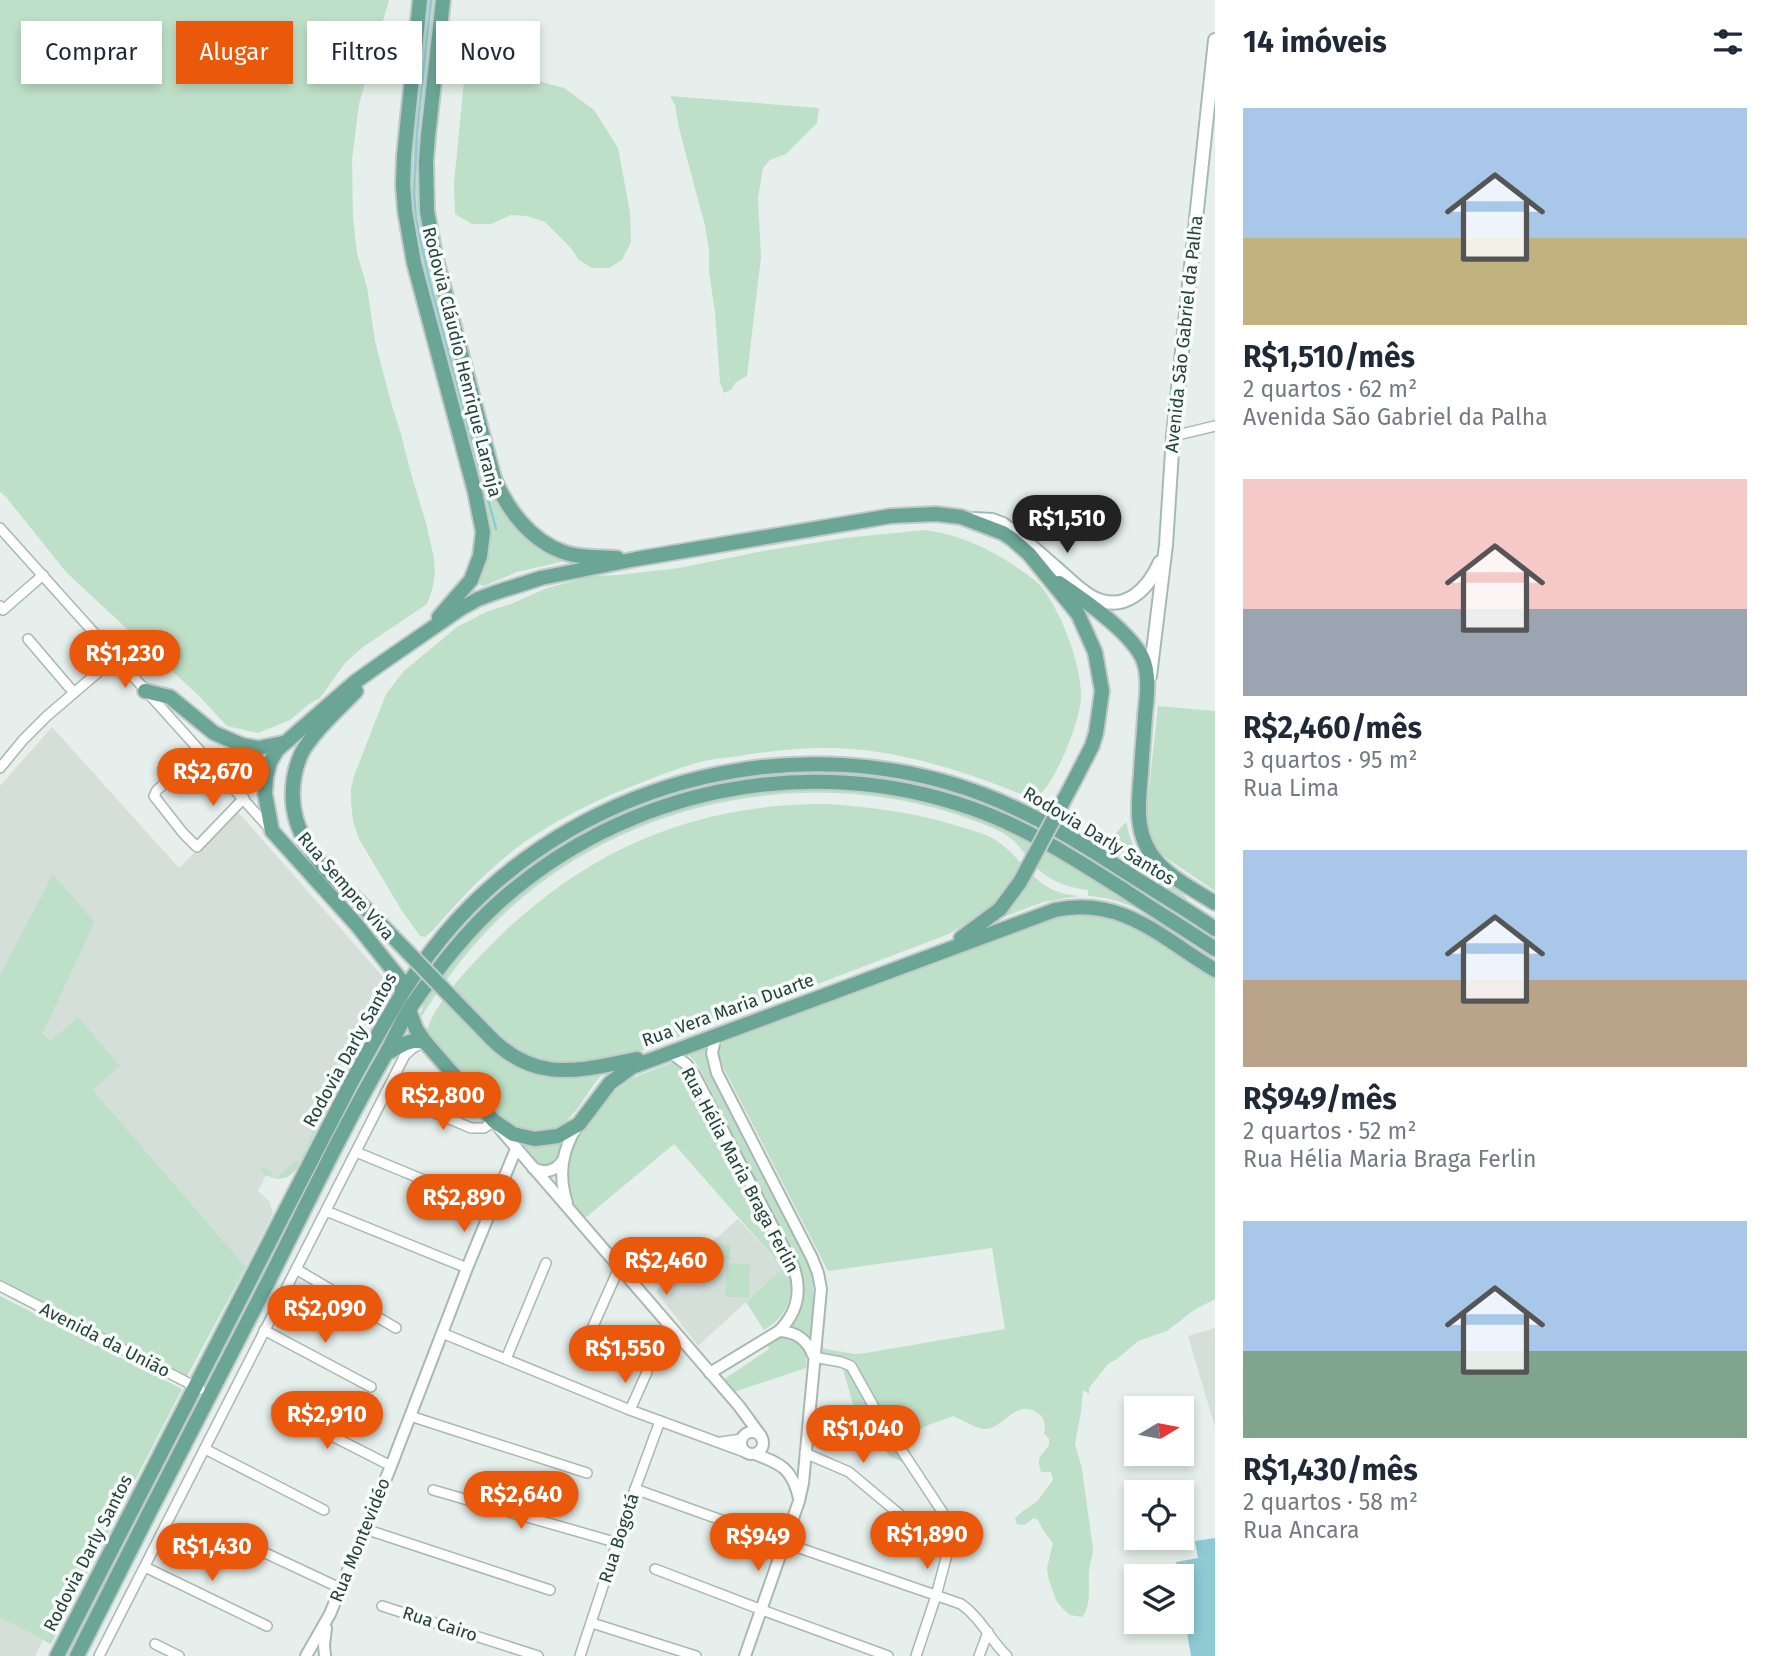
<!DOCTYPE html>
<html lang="pt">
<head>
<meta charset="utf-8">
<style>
  :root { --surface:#fff; --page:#f2f2f3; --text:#1f2937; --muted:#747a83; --accent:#ea580c }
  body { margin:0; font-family:"Fira Sans",sans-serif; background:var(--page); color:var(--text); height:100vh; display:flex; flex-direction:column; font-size:26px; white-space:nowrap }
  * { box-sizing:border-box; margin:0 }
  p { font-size:23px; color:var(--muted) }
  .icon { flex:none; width:38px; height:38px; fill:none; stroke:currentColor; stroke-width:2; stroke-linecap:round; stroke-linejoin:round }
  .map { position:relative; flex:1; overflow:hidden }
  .details { display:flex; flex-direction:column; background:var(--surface); width:560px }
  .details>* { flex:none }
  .banner { position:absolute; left:21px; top:21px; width:665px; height:63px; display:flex; gap:14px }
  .needle { width:46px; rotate:80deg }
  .fabs { position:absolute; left:1124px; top:1396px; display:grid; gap:14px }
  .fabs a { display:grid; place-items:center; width:70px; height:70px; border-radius:0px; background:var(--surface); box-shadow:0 4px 10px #0003; font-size:35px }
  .price { position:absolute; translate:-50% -60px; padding:0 16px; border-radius:24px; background:var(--accent); color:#fff; font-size:23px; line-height:46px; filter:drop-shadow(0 2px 4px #0008) }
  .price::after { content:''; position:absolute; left:50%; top:42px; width:21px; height:16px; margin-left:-10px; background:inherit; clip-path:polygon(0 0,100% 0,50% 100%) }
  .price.current { background:#222; color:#fff }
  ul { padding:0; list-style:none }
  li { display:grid; align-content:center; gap:14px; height:371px; padding:0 28px }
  li span { display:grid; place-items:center; height:217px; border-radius:0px; color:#555 }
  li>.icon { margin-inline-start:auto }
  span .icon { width:126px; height:126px; fill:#fffc; stroke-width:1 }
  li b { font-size:30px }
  h2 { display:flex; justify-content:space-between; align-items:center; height:84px; padding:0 28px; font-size:30px }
  .chip { padding:0 24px; border-radius:0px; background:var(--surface); box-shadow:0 4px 10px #0003; font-size:24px; line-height:63px }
  .chip.current { background:var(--accent); color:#fff }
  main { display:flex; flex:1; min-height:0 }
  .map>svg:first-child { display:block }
  .built { fill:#d4dfda }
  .green { fill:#bfe0c8 }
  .water { fill:#8ec9d4 }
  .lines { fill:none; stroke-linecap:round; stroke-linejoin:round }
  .stream { stroke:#8ec9d4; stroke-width:2.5 }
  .minor-casing { stroke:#a8b8b2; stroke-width:12 }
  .tertiary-casing { stroke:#a8b8b2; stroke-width:14 }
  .secondary-casing { stroke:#a4bbb3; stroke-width:16 }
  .primary-casing { stroke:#c2cac8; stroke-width:18 }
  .minor { stroke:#fff; stroke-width:9 }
  .tertiary { stroke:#fff; stroke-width:10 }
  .secondary { stroke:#fff; stroke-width:12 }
  .primary { stroke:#6aa596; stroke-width:14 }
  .primary-bridge-casing { stroke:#c2cac8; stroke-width:18; stroke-linecap:butt }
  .primary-bridge { stroke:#6aa596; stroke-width:14 }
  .labels { text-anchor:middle; stroke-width:7; stroke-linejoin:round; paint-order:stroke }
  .street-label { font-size:18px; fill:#24423a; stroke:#f7fbf9 }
</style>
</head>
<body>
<main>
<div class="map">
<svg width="1215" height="1656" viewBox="0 0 1215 1656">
  <rect width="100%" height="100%" fill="#e6efeb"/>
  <g class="built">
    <path d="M52,727L179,868L237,811L392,987L351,1062L329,1105L318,1116L312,1135L302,1153L297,1168L292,1174L285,1178L277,1179L266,1175L258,1191L269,1201L273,1213L246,1267L43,1032L95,922L0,975V786Z"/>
    <path d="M738,1219L783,1268L698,1346L656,1291Z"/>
    <path d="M1215,1328V1427L1188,1336Z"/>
    <path d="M0,1618L43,1640L35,1656H0Z"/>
  </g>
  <g class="green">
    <path d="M0,0H389L359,104L352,160L353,218L357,253L367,287L375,341L392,406L401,434L410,470L426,523L434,558L435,573L433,587L427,604L363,647L345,663L320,698L309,704L290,720L258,733L227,726L200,697L66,572L6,497L0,492Z"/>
    <path d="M425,0H438L421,176L489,476L563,559L561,562L517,572L484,586L480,585L478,580L484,561L412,231L408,157Z"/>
    <path d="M466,61L564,88L594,110L618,148L630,212L631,242L622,260L609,268H592L579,260L570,247L545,222L527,216L511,215L491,224H472L455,214L454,183Z"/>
    <path d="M670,96L819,108L817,123L786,154L770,160L763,168L758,198L761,257L747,376L736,382L731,390L724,393L720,382L715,312L709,272V250L705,226L679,128L675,105Z"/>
    <path d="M924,530C959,534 993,550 1022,571C1027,575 1034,579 1039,584C1060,608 1080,661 1081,693C1082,716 1062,764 1049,783C1045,789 1040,795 1035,800C986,779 931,760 878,752C835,745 793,748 751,754C735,757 719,758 704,761C681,767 660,775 638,784C603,797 570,813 538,833C498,858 464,895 433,930L425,937L420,936L402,911L359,839L353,821L351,801V789L354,776L386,694L404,671L457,627L486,612L511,604L547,588L593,576L618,575L679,568L758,552L845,538Z"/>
    <path d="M1158,706L1215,711V891L1159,853L1148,831L1146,817Z"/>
    <path d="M807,769L885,774L960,791L1049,830L1187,916L1182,923L994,811L789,776L750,780L713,787L676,796L622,816L438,956L434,957L462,921L490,894L551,847L637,802L711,780Z"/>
    <path d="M789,789C820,789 850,789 880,793C985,807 1064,860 1150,916C1131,905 1111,897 1088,896V890C1069,888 1049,881 1036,867C1028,859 1023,850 1015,842C1000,828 977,822 958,815C811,767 641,798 522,898C481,932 448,974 420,1019C421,998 444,972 458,956C523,877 615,821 715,799C739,794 765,792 789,789Z"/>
    <path d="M828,804C873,807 918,813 961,827C971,830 982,833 992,838C1017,851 1030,882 1058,892C1064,894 1072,895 1079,896L1043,902L988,923L969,921L949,934L638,1052C624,1059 612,1065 601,1076C590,1087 583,1103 572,1115C551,1139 530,1138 505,1122L426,1033C433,1007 462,975 481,955C577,854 688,803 828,804Z"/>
    <path d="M1126,822C1131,845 1141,867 1161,880C1171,886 1182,890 1188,901L1105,846Z"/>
    <path d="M53,874L95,922L43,1033L51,1041L78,1017L120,1066L93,1090L246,1267L187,1376L0,1280V975Z"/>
    <path d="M1096,914C1140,926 1178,954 1215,979V1299L1194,1310L1167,1331L1138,1341L1117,1359L1108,1364L1089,1388V1394L1083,1390L1081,1412L1075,1444L1082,1469L1093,1549C1093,1557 1089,1564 1089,1572C1088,1586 1092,1606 1082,1617L1070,1615L1063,1609L1057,1602L1053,1592L1048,1577L1047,1568L1053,1543L1043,1530L1038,1520L1034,1518L1024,1525L1017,1524L1015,1519C1021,1510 1030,1508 1038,1500C1043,1494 1048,1486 1053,1480L1051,1472H1041C1036,1456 1041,1457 1049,1445V1439L1044,1433C1046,1426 1045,1419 1039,1414C1016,1396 1003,1430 984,1429C977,1429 961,1419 953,1416C934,1423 917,1428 901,1441L902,1462L890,1456L859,1425L842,1366L839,1364L818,1366L820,1348L855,1354L866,1353L1005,1329L992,1248L828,1271L720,1061C718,1052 719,1046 726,1039L1048,919L1064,915Z"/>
    <path d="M401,1003L404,1011L212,1377L208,1376L383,1034Z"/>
    <path d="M707,1048L710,1070L808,1262C817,1289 813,1309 810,1336L789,1327C803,1310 807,1291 801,1270L702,1073L696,1063L689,1055Z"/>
    <path d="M673,1062L679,1066L685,1073L789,1272C795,1296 786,1318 764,1330L746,1302L783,1268L674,1144L585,1218L580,1213L571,1199L565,1176L571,1146L606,1092L611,1095L630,1079Z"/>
    <path d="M329,1105L297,1168C289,1179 278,1181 266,1175L265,1176L261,1168L266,1167L276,1178L296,1160L299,1163C301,1153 307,1146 311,1136C317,1122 315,1115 329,1105Z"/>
    <path d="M565,1138L556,1162L552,1166L539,1167L519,1145L518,1141Z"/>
    <path d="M711,1244L730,1245V1260L710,1259Z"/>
    <path d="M727,1263L750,1264L749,1298L725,1297Z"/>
    <path d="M0,1296L182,1389L51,1644L0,1618Z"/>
    <path d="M781,1336C799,1337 809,1350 806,1368L734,1392L723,1380L769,1349L767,1343L773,1339Z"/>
    <path d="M199,1395V1398L185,1424V1434L136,1531L128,1527Z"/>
    <path d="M126,1530L134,1534L71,1656H62Z"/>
  </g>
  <path class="water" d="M1215,1538V1656H1191L1181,1596V1577H1178L1176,1562L1198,1558L1195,1541Z"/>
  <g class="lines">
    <path class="stream" d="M431,0L417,132L414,192L416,219L430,283L496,529"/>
    <defs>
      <g id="minor">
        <path d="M1173,436L1215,426"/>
        <path d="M0,528L270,829"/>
        <path d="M0,606L3,610L43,575"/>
        <path d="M28,639L74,693"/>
        <path d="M201,753L157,790L154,796L183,833L197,847L244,798"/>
        <path d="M0,768L23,740L47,716L116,657"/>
        <path d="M386,1092L471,1128H484L494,1121"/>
        <path d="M356,1152L492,1208"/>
        <path d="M326,1211L467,1268"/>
        <path d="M296,1269L396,1328"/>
        <path d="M0,1286L200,1389"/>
        <path d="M264,1330L371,1387"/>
        <path d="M442,1333L630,1410L750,1454"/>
        <path d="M586,1342L619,1268"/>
        <path d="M814,1357L841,1362L851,1366L879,1416L947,1519L951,1539L936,1596L916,1656"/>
        <path d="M506,1359L546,1263"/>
        <path d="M277,1408L391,1466"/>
        <path d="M630,1410L647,1372"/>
        <path d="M410,1416L587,1473"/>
        <path d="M721,1442L742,1439"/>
        <path d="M205,1449L324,1510"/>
        <path d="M805,1453L849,1472L947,1554"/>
        <path d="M635,1489L785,1543L961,1604C981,1618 990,1640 1007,1656"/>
        <path d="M433,1490L618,1543"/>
        <path d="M214,1529L340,1588"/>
        <path d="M365,1529L550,1590"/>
        <path d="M145,1567L267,1626"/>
        <path d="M655,1569L762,1610L888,1656"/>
        <path d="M382,1606L538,1656"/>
        <path d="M592,1623L696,1656"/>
        <path d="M155,1644L179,1656"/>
        <path d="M99,1656L405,1055L413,1048L421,1044"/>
        <path d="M580,1656L635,1489L660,1421"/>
        <path d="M979,1656L988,1632"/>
      </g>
      <g id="tertiary">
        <path d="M716,1035L712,1053L717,1073L812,1258L818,1273L821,1289L803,1483L799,1501L745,1656"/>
        <path d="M670,1052L686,1064L695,1076L794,1268C802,1292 797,1313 779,1331L710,1373"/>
        <path d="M500,1129L739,1406L761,1436"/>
        <path d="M533,1168C545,1174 556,1171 563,1160"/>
        <path d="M567,1203C558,1176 562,1149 578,1125"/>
        <path d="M779,1331C796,1332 807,1339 813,1355"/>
        <circle cx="752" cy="1443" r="11"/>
        <path d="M755,1454C781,1464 792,1468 799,1498"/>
        <path d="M306,1656L330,1614L391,1466L467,1268L516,1149"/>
        <path d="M325,1656L324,1645L326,1628"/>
      </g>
      <g id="secondary">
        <path d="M974,519L992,520L1003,524C1021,537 1038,551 1054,566C1066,576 1079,590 1092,597C1125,614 1148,589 1160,562"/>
        <path d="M1150,676L1166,545L1173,436L1215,40"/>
      </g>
      <g id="primary">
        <path d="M420,0L404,156L403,185L405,211L414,263L475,492L483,532L480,556L471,580L439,617"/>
        <path d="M443,0L428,136L426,161L427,211L435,255L494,478C507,509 530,540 563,552C579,558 599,557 617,558"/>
        <path d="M1059,583C1084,600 1128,630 1142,657C1150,673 1147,697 1145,715C1144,734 1142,753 1141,773C1138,806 1134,837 1158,863C1174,880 1196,891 1215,903"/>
        <path d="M145,691L170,697L214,733L242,745L258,748L283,743"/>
        <path d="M356,691C340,708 321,724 308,743C300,753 296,766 294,778C284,839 329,872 367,910"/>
        <path d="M961,938L1000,909L1020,882"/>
        <path d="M402,992L400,979L356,924L272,831L265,794L266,777L270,762L277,750L355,682L383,662L460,609L478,599L494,593L541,578L636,559L891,516L936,514L961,517L1003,533L1012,539L1029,554L1078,614L1095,652L1102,691L1096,733L1092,746L1074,781"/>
        <path d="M409,1010L416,1029L426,1043"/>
        <path d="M485,1032C533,1085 577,1071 637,1059"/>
        <path d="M387,1053C401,1046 410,1037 426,1043L494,1121L513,1134L535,1139L558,1136L579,1124L610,1083L632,1067L1055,910C1123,896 1161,938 1215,970"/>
        <path d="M57,1656L351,1083C383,1025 413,968 458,919C589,777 801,726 982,794C1037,815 1086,846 1135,878C1162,895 1189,911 1215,929"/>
        <path d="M77,1656C101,1609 124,1562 148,1515C189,1436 230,1357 270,1278C307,1204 343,1128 384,1057C394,1040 401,1021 412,1005C437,969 464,934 497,904C625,788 809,751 971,808C1026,827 1075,859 1124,890C1154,910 1185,929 1215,949"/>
      </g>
    </defs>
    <use href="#minor" class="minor-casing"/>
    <use href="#tertiary" class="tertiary-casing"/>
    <use href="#secondary" class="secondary-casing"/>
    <use href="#primary" class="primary-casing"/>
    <use href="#minor" class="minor"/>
    <use href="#tertiary" class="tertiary"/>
    <use href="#secondary" class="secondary"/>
    <use href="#primary" class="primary"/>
    <defs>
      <g id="primary-bridge">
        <path d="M1020,882L1074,781"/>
        <path d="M367,910L485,1032"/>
      </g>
    </defs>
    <use href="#primary-bridge" class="primary-bridge-casing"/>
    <use href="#primary-bridge" class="primary-bridge"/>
  </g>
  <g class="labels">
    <g class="street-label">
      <text transform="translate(1184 334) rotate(-84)" y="6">Avenida São Gabriel da Palha</text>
      <text transform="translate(462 362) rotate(76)" y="6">Rodovia Cláudio Henrique Laranja</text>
      <text transform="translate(1099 836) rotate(31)" y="6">Rodovia Darly Santos</text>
      <text transform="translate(346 886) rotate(49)" y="6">Rua Sempre Viva</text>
      <text transform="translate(728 1010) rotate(-20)" y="6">Rua Vera Maria Duarte</text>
      <text transform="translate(350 1050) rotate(-61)" y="6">Rodovia Darly Santos</text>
      <text transform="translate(740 1170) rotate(62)" y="6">Rua Hélia Maria Braga Ferlin</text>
      <text transform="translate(105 1340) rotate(27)" y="6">Avenida da União</text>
      <text transform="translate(619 1538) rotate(-72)" y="6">Rua Bogotá</text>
      <text transform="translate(360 1540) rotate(-68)" y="6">Rua Montevidéo</text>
      <text transform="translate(88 1553) rotate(-63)" y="6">Rodovia Darly Santos</text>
      <text transform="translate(440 1624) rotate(18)" y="6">Rua Cairo</text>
    </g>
  </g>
</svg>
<div class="fabs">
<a><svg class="needle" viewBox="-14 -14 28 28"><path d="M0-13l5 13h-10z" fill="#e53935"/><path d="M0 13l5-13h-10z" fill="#747a83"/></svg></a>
<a><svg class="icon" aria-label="locate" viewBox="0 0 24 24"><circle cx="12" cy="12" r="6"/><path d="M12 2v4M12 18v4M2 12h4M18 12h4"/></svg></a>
<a><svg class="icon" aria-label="layers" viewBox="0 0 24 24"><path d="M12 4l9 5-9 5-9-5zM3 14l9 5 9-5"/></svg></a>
</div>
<b class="price current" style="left:1067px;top:555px">R$1,510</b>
<b class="price" style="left:125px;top:690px">R$1,230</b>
<b class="price" style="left:213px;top:808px">R$2,670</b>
<b class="price" style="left:443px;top:1132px">R$2,800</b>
<b class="price" style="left:464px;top:1234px">R$2,890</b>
<b class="price" style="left:666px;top:1297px">R$2,460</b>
<b class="price" style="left:325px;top:1345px">R$2,090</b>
<b class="price" style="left:625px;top:1385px">R$1,550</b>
<b class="price" style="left:327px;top:1451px">R$2,910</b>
<b class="price" style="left:863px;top:1465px">R$1,040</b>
<b class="price" style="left:521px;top:1531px">R$2,640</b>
<b class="price" style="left:927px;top:1571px">R$1,890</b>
<b class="price" style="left:758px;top:1573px">R$949</b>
<b class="price" style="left:212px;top:1583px">R$1,430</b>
<div class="banner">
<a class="chip">Comprar</a>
<a class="chip current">Alugar</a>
<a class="chip">Filtros</a>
<a class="chip">Novo</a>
</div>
</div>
<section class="details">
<h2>14 imóveis<svg class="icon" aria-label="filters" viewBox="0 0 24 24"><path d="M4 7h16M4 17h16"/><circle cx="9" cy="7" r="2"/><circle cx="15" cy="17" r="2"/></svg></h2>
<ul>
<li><span style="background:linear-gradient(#a9c7e8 60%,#c2b280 0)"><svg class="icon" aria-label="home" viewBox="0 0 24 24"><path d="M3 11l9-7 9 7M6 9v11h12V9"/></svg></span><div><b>R$1,510/mês</b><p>2 quartos · 62 m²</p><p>Avenida São Gabriel da Palha</p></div></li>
<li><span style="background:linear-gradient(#f6c9c9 60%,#9aa5b1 0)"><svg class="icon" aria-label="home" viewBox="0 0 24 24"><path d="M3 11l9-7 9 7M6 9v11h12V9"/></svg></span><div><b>R$2,460/mês</b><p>3 quartos · 95 m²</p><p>Rua Lima</p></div></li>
<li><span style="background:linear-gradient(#a9c7e8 60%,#b9a48a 0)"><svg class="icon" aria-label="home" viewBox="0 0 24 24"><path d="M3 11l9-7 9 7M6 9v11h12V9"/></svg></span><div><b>R$949/mês</b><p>2 quartos · 52 m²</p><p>Rua Hélia Maria Braga Ferlin</p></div></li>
<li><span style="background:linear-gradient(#a9c7e8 60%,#7fa58c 0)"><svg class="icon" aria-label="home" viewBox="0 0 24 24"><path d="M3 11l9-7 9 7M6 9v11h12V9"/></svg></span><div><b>R$1,430/mês</b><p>2 quartos · 58 m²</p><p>Rua Ancara</p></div></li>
</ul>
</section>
</main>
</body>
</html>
